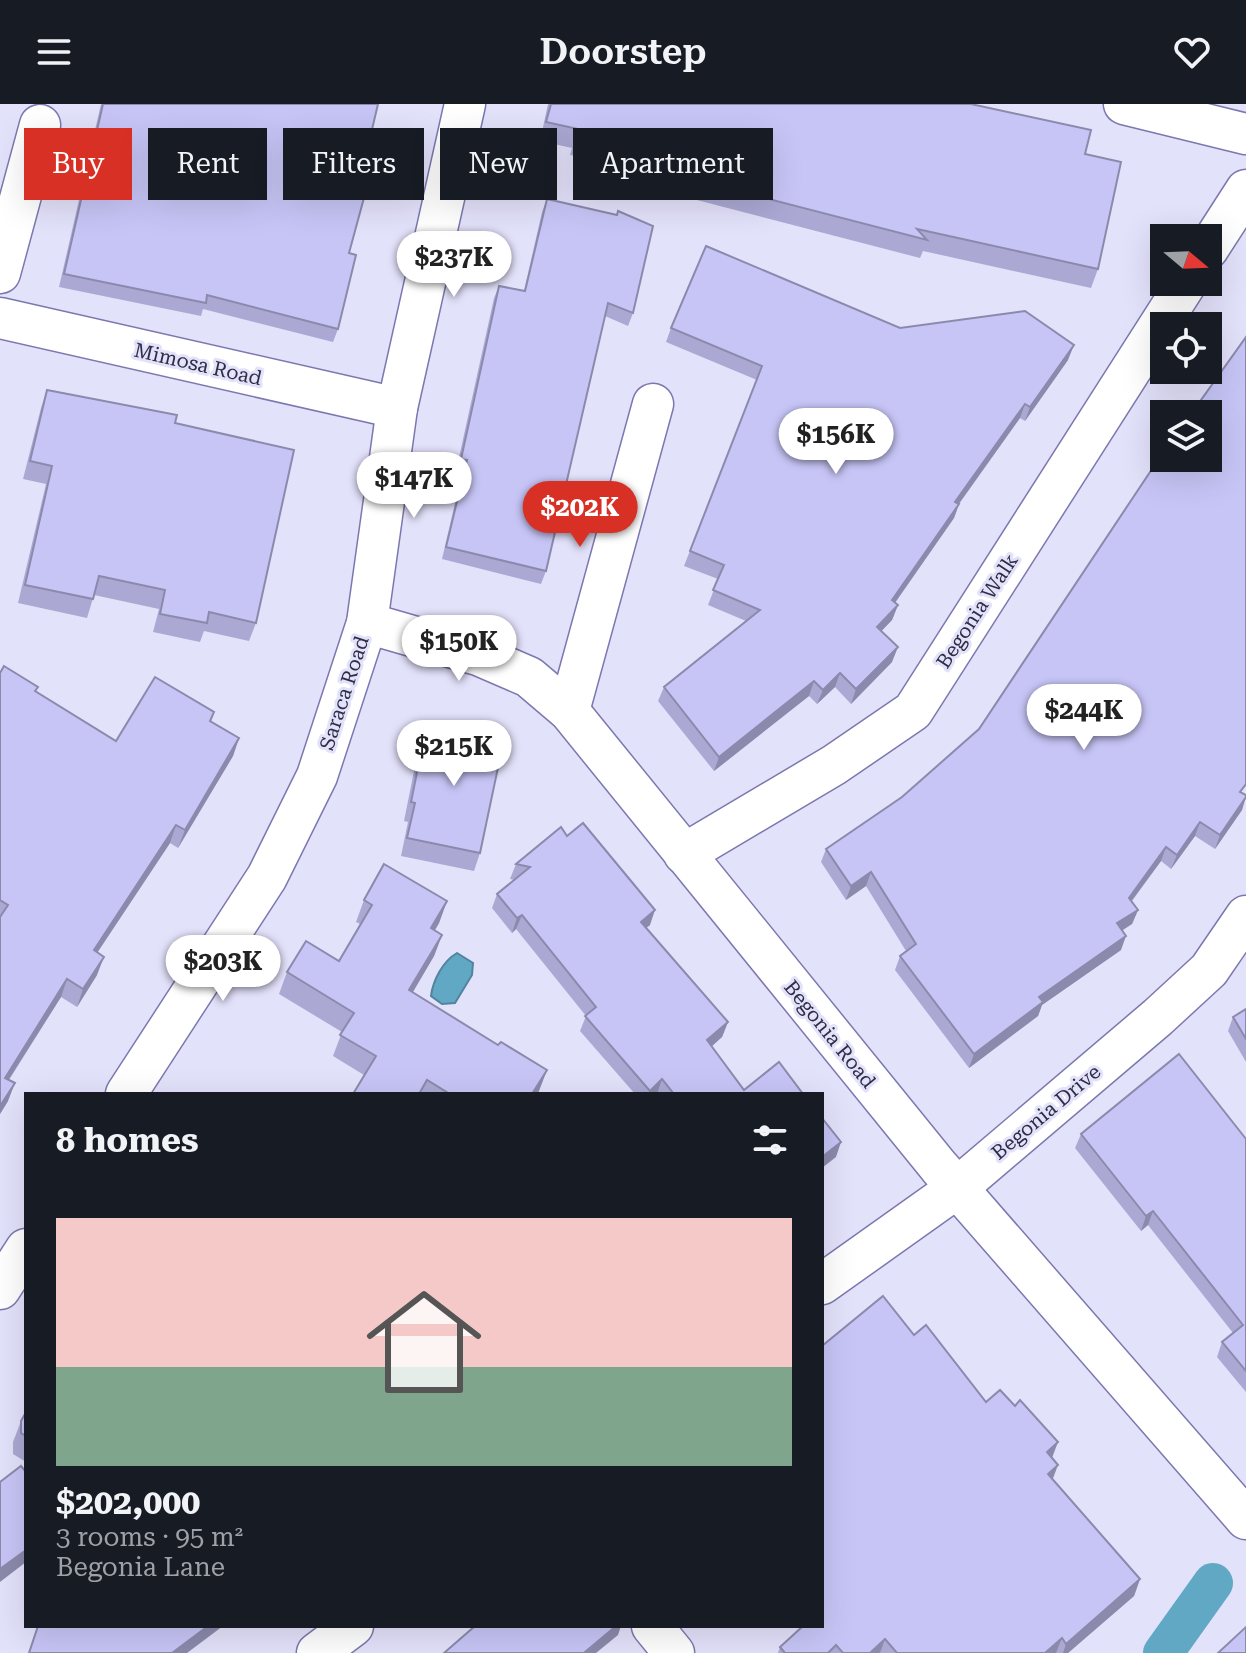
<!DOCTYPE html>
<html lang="en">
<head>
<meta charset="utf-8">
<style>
  :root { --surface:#171b24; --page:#20242c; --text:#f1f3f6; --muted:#9ea1a6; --accent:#d93025 }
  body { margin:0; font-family:"Roboto Serif",serif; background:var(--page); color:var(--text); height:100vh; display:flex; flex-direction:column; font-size:30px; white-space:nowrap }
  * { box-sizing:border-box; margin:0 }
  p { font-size:26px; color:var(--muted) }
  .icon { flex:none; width:44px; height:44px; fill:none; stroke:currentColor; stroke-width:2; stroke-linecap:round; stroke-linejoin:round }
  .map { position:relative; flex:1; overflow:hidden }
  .sheet { position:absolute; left:24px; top:988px; width:800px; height:536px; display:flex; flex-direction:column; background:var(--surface); border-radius:0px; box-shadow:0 8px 32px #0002 }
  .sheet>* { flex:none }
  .hud { position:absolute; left:24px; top:24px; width:800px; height:72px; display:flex; gap:16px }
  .needle { width:52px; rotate:109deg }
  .controls { position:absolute; left:1150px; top:120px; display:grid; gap:16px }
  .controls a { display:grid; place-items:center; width:72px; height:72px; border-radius:0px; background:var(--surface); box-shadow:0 8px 32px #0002; font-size:40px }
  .price { position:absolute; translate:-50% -68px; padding:0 18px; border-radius:28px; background:#fff; color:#222; font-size:26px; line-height:52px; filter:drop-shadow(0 2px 4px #0008) }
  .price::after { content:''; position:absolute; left:50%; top:48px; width:24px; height:18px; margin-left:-12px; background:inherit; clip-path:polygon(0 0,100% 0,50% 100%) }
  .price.active { background:var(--accent); color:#fff }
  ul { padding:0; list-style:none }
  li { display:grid; align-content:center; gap:16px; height:424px; padding:0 32px }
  li span { display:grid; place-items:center; height:248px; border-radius:0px; color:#555 }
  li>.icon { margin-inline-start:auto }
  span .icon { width:144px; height:144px; fill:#fffc; stroke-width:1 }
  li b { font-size:34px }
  h2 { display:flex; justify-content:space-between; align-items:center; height:96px; padding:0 32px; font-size:34px }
  .pill { padding:0 28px; border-radius:0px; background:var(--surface); box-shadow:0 8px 32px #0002; font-size:28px; line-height:72px }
  .pill.active { background:var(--accent); color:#fff }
  header { display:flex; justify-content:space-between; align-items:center; height:104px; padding:0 32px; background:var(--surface); font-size:36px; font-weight:600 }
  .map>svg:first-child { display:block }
  .water { fill:#61a8c5; stroke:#52839f; stroke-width:2 }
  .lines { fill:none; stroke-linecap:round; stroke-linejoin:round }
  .canal { stroke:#61a8c5; stroke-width:40 }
  .minor-casing { stroke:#7c78af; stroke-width:43 }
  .minor { stroke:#fff; stroke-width:40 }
  .wall { fill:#aba9d4 }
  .shaded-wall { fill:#8b8aac }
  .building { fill:#c7c5f6; stroke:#8b8aac; stroke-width:2 }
  .labels { text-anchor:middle; stroke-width:6; stroke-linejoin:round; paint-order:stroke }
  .street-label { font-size:20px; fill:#2f2d45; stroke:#e3e2fb }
</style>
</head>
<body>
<header><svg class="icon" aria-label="menu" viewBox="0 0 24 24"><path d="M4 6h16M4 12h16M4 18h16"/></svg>Doorstep<svg class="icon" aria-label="heart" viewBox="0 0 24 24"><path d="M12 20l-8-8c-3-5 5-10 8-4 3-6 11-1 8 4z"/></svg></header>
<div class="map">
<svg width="1246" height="1549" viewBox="0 0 1246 1549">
  <rect width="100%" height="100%" fill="#e3e2fb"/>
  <path class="water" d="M457,849L473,859L472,871L455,899L442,900L431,892C433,876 443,857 457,849Z"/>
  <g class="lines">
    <path class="canal" d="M1163,1549L1213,1479"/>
    <defs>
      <g id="minor">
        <path d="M1124,0L1246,30"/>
        <path d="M1208,145L1246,86"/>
        <path d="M0,169L40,21"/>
        <path d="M0,214L397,304"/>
        <path d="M367,519L478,551L529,573L569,607L939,1063L1246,1415"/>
        <path d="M569,607L653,300"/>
        <path d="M684,750L834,661L913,607L1187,178"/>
        <path d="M126,990L267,773L317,672L367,519L397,304L465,0"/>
        <path d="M822,1180L957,1084L1158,913L1209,866L1246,812"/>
        <path d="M0,1185L26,1145"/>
        <path d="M652,1522L674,1549"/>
        <path d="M317,1549L353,1522"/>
      </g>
    </defs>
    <use href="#minor" class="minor-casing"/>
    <use href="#minor" class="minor"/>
  </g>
  <g class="wall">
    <path d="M101,0H378L365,55L349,149L338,225L333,238L203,205L201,212L59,183Z"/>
    <path d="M548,0H971L1085,50L1098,165L1091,184L923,147L920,154L624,77L627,63L570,51L572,44L540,37Z"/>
    <path d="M547,95L633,209L628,222L605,212L546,467L541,480L442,455L462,369L456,367L494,194L499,182L524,187L542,108Z"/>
    <path d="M671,224H900L1068,256L1025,317L1020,314L959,400L954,414L895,499L898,501L892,516L881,527L892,558L851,600L835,583L817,600L809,592L714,667L658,597L664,583L746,517L708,501L718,475L684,462L757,276L666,238Z"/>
    <path d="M47,286L175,319L256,519L249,537L204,527L200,538L153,528L159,505L94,491L87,514L18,499L46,380L23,375L41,304Z"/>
    <path d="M0,569L38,583L36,587L116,637L214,608L211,618L239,634L233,652L178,744L170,739L97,849V871L77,903L61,893L9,976L8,997L0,1010Z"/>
    <path d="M427,619L480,749L474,767L401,752L408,718L404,717L420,637Z"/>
    <path d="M1244,690L1242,706L1215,745L1195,732L1171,765L1161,757L1132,797L1138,806L1132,820L1122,826L1121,846L1042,901L1038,912L969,964L895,866L900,852L906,847L866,782L846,796L821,758L826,745Z"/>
    <path d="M567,732L650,821L646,824L728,918L722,933L712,942L744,986L803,990H635L580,927L586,912L516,825L512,829L492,804L497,790L515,776L510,775L516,760Z"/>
    <path d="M364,796L447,797L439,819L435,826L442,831L434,852L413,888L498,941L547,966L537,990H353L364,971L333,952L342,928L279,890L287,868L339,857L360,820L356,818Z"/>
    <path d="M1246,905V958L1228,927L1233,913Z"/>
    <path d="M1081,1030L1246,1035V1288L1217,1253L1222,1238L1233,1229L1148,1121L1141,1127L1075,1044Z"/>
    <path d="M914,1231L986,1298L1052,1354L1053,1375L1140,1475L1134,1492L1068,1549H778L780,1543L801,1524L800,1522H822Z"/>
    <path d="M26,1308V1358L13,1350V1338L21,1317Z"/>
  </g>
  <g class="shaded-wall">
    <path d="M1074,241L1068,256L1025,317L1030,303Z"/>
    <path d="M1025,300L1020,314L950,412L955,398Z"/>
    <path d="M959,400L954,414L887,510L892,496Z"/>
    <path d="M898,501L892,516L871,538L877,523Z"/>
    <path d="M898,543L892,558L851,600L856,585Z"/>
    <path d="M840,569L835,583L817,600L823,586Z"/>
    <path d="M814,577L809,592L714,667L719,653Z"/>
    <path d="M239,634L233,652L178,744L185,726Z"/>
    <path d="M1246,693L1242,706L1215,745L1220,731Z"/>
    <path d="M1200,718L1195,732L1171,765L1177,751Z"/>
    <path d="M176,721L170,739L87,864L94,846Z"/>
    <path d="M1166,743L1161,757L1124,807L1129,794Z"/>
    <path d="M871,768L866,782L846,796L851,782Z"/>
    <path d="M447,797L439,819L423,846L431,824Z"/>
    <path d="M655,806L650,821L636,832L641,818Z"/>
    <path d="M1138,806L1132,820L1112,833L1117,819Z"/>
    <path d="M522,811L516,825L512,829L517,814Z"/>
    <path d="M442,831L434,852L401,908L409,886Z"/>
    <path d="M1126,832L1121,846L1042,901L1038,912L969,964L974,950L1039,893Z"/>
    <path d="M104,853L97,871L77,903L83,885Z"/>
    <path d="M67,875L61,893L0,989L5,974Z"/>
    <path d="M728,918L722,933L702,951L707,936Z"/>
    <path d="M547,966L539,987L537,990H532Z"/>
    <path d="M662,975L657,990H648L650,987Z"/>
    <path d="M15,979L8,997L0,1010V1002Z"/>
    <path d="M841,1038L836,1053L822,1064V1053Z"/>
    <path d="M1153,1107L1148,1121L1141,1127L1146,1112Z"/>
    <path d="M1058,1338L1052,1354L1047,1348Z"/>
    <path d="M1058,1361L1052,1377L1048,1370Z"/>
    <path d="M26,1446V1458L0,1478V1465Z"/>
    <path d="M1140,1475L1134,1492L1068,1549H1063L1066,1540Z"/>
    <path d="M208,1522H223L187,1549H172Z"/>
    <path d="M616,1522H621L618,1531L596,1549H585Z"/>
    <path d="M1062,1534L1056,1549H1045Z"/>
    <path d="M885,1535L880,1549H870Z"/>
  </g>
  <g class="building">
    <path d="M103,0H378L365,55L374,57L349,149L356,151L338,225L207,191L206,199L64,170Z"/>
    <path d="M551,0H971L1091,26L1085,50L1121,58L1098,165L917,125L927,136L630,59L634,45L577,32L578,25L546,18Z"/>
    <path d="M547,95L617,111L618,107L653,122L633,209L608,199L546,467L446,443L467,356L461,355L499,182L525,187Z"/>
    <path d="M706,142L900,224L1025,207L1074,241L1030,303L1025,300L955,398L959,400L892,496L898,501L877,523L898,543L856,585L840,569L823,586L814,577L719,653L664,583L760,506L713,486L724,461L690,447L762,262L671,224Z"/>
    <path d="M1246,233V680L1240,688L1246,691V693L1220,731L1200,718L1177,751L1166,743L1129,794L1138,806L1117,819L1126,832L1039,893L1043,898L974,950L900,852L916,840L871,768L851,782L826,745L902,693L979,625L1164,347V354H1208V310H1191Z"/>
    <path d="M47,286L177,311L175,319L294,346L256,519L209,508L207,519L160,510L165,486L99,472L93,495L25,481L52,362L30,357Z"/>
    <path d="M4,562L38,583L35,587L116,637L155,573L214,608L210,617L239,634L185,726L176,721L94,846L104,853L83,885L67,875L5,974L15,979L0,1002V813L8,801L0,796V569Z"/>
    <path d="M427,619L504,635L480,749L407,734L415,699L411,698Z"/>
    <path d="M583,719L655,806L641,818L728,918L707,936L744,986L779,958L803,990H674L662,975L650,987L585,912L596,903L522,811L517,814L497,790L530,763L516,760L561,723L567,732Z"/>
    <path d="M384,760L447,797L431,824L442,831L409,886L498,941L501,938L547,966L532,990H450L427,976L419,990H353L376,952L340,931L354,909L287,868L306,837L339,857L372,801L364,796Z"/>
    <path d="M1246,905V935L1233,913Z"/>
    <path d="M1179,950L1246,1035V1267L1222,1238L1243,1221L1153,1107L1146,1112L1081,1030Z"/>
    <path d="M822,1014L841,1038L822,1053Z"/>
    <path d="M883,1192L914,1231L926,1221L986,1298L1000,1286L1015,1302L1020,1296L1058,1338L1047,1348L1058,1361L1048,1370L1140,1475L1066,1540L1062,1534L1045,1549H897L885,1535L870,1549H843L836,1541L828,1549H785L780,1543L803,1522H822V1242Z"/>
    <path d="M26,1308V1332L21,1329V1317Z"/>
    <path d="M21,1362L26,1368V1446L0,1465V1378Z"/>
    <path d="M38,1522H208L172,1549H29Z"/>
    <path d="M475,1522H616L585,1548L586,1549H444Z"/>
    <path d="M1246,1523V1549H1218Z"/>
  </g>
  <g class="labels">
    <g class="street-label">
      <text transform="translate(198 260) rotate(13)" y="7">Mimosa Road</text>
      <text transform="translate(977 507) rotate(-57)" y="7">Begonia Walk</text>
      <text transform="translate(344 589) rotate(-72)" y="7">Saraca Road</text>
      <text transform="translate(830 930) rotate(51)" y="7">Begonia Road</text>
      <text transform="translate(1046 1008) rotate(-40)" y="7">Begonia Drive</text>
    </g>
  </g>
</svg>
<div class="controls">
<a><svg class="needle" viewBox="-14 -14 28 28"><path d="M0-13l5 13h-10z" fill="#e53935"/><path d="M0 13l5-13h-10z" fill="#9ea1a6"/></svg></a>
<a><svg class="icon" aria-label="locate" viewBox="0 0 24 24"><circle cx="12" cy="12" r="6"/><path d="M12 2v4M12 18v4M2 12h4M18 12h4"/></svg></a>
<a><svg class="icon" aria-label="layers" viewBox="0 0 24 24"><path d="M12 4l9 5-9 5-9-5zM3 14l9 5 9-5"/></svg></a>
</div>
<b class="price" style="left:454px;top:195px">$237K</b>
<b class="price" style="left:836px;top:372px">$156K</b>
<b class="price" style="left:414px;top:416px">$147K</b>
<b class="price active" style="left:580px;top:445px">$202K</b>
<b class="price" style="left:459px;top:579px">$150K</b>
<b class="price" style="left:1084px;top:648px">$244K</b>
<b class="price" style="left:454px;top:684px">$215K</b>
<b class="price" style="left:223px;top:899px">$203K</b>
<div class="hud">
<a class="pill active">Buy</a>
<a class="pill">Rent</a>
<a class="pill">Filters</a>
<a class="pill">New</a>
<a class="pill">Apartment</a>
</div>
<section class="sheet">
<h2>8 homes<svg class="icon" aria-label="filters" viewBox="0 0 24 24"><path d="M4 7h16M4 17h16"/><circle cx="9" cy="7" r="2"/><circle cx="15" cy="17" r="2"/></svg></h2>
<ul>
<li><span style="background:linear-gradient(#f6c9c9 60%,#7fa58c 0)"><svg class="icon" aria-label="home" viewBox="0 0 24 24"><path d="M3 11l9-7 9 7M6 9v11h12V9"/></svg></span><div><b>$202,000</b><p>3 rooms · 95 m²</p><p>Begonia Lane</p></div></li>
</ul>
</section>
</div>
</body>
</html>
